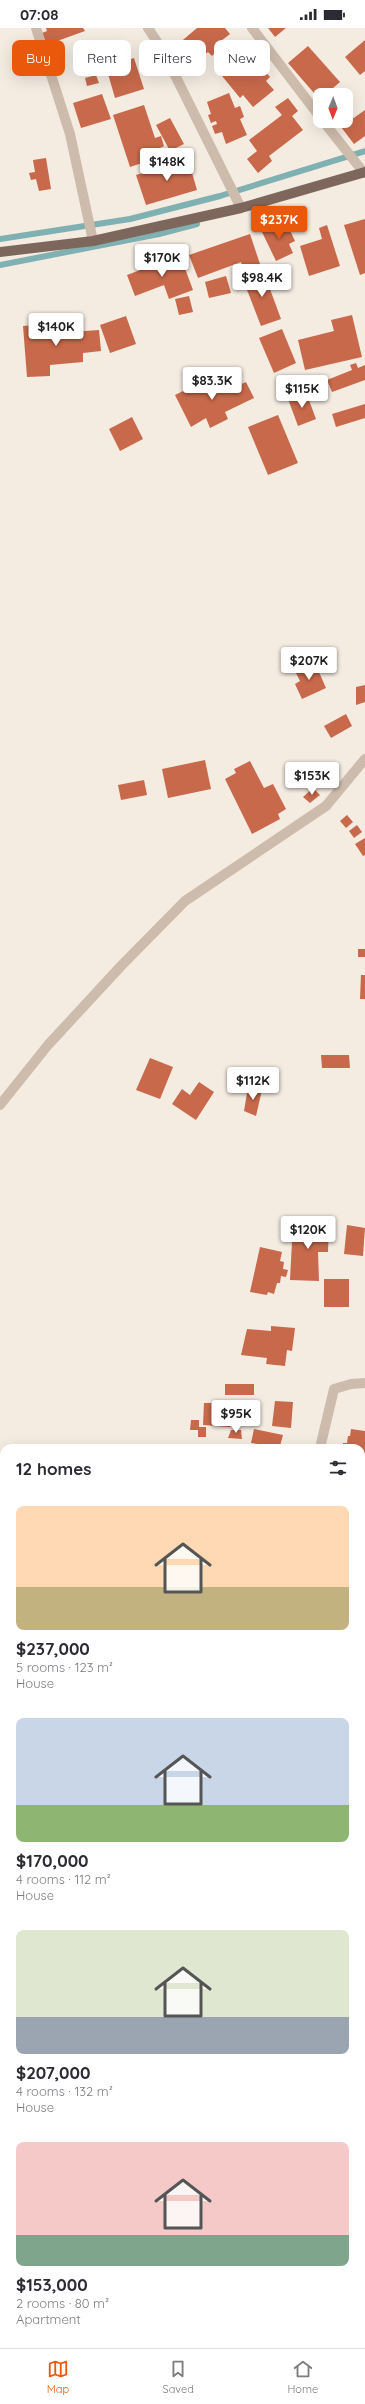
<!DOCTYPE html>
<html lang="en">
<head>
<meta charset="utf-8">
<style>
  :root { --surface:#fff; --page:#f2f2f3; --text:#2b2b33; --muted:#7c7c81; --line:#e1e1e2; --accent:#ea580c }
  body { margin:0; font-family:Quicksand,sans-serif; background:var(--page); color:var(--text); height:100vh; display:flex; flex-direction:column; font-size:15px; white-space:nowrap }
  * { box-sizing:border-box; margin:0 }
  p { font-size:13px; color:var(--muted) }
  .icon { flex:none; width:22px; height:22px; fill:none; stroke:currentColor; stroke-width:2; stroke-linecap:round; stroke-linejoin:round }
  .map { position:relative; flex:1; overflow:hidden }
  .details { position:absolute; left:0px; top:1416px; width:365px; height:904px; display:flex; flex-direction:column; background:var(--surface); border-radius:12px 12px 0 0; box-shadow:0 4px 16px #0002 }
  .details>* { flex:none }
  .banner { position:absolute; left:12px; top:12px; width:341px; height:36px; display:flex; gap:8px }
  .needle { width:26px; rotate:181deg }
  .tools { position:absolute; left:313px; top:60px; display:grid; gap:8px }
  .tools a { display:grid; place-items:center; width:40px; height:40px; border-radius:8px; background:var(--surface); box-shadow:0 4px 16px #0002; font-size:20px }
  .price { position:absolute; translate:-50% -34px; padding:0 9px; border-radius:4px; background:#fff; color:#222; font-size:13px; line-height:26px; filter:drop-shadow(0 1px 2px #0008) }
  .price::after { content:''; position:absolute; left:50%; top:24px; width:12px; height:9px; margin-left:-6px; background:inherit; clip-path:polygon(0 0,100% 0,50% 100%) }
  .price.selected { background:var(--accent); color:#fff }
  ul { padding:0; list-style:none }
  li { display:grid; align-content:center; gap:8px; height:212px; padding:0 16px }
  li span { display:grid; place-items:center; height:124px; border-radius:8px; color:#555 }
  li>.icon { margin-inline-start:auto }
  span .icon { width:72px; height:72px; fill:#fffc; stroke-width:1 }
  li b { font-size:17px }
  h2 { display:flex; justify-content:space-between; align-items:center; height:48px; padding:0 16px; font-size:17px }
  .pill { padding:0 14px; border-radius:8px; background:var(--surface); box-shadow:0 4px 16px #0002; font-size:14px; line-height:36px }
  .pill.selected { background:var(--accent); color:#fff }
  .status { display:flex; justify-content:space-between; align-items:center; height:28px; padding:0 20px; background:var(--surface); direction:ltr }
  .status svg { height:11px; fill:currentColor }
  .tab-bar { display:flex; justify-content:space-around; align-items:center; height:56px; border-top:1px solid var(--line); background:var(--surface); font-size:11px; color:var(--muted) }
  .tab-bar a { display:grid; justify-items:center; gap:2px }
  .tab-bar .selected { color:var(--accent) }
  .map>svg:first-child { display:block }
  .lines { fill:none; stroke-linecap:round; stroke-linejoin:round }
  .stream { stroke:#7fb0b2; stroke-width:6 }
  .building { fill:#c8694b }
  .minor { stroke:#cdbbac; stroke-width:10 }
  .major { stroke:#7d675c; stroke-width:10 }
</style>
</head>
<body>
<div class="status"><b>07:08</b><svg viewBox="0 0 49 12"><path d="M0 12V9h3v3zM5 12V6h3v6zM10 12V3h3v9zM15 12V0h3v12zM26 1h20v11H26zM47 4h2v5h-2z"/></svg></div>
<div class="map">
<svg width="365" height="2320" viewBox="0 0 365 2320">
  <rect width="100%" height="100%" fill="#f4ebe1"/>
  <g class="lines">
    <g class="stream">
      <path d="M0,211L130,191L220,168L365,123"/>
      <path d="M0,237L159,206L197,196"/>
      <path d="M0,1758L4,1764"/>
      <path d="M361,1878L365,1877"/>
    </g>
  </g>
  <g class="building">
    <path d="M46,0H83L85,3L46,17L42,5L47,3Z"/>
    <path d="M197,0H225L230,6L217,16L220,20L212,28L208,24L193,36L177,17Z"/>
    <path d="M268,0H286L275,9Z"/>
    <path d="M365,12V43L360,47L345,29Z"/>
    <path d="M126,18L128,26L117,30L114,22Z"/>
    <path d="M308,18L340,54L325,67H320V72L288,35Z"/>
    <path d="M107,22L111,34L102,37L98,25Z"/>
    <path d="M244,26L251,35L255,32L262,40L259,42L261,45L264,42L270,49L266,53L274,62L253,79L243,67L240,70L218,43L236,28L238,31Z"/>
    <path d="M134,30L144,61L115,70L106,39Z"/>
    <path d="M96,47L99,55L87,58L85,50Z"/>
    <path d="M229,65L235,80L240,78L244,89L240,91L247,107L226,116L222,104L215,106L212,98L217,96L216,93L211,95L208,87L211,86L207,74Z"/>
    <path d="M102,66L111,91L81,100L73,75Z"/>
    <path d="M288,70L298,83L292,88L303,102L269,128L272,133L258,145L247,131L257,123L249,112L282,87L275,79Z"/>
    <path d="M144,77L155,110L161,108L164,118L160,120L163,128L130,139L113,87Z"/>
    <path d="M365,82V108L354,116L341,99Z"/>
    <path d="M170,90L184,116L170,123L156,97Z"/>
    <path d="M46,130L51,161L39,163L36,151L31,152L29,145L35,144L33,132Z"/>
    <path d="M188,131L197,162L146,177L136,147Z"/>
    <path d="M365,191V245L360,247L344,197Z"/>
    <path d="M285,192L295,213L289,216L293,225L276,233L262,204Z"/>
    <path d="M327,197L340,238L309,248L300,218L322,211L319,200Z"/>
    <path d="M250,206L261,239L245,245L241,234L198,250L189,227Z"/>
    <path d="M180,227L193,262L169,271L164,257L135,268L127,247Z"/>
    <path d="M263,242L281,291L261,298L242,249Z"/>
    <path d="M226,248L231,265L209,270L205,254Z"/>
    <path d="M189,268L193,284L179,287L175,271Z"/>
    <path d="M352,287L362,329L305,342L298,312L334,303L331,292Z"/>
    <path d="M126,288L136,316L110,325L100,297Z"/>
    <path d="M70,294L71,304L99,302L101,323L83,325V334L50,337V348L27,349L23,298L45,296L46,307L51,306L50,295Z"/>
    <path d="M282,301L296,335L274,345L259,310Z"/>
    <path d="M356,335L358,340L365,337V352L332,364L327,352L352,342L350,337Z"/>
    <path d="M215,347L223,364L246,354L254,370L225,384L228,391L210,400L206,390L191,399L175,367Z"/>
    <path d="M306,364L316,391L298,398L288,371Z"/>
    <path d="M365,376V390L336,399L332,386Z"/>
    <path d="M278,387L298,435L268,447L248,399Z"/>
    <path d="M132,389L143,411L120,423L109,401Z"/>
    <path d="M315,635L326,660L302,671L295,656L300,653L295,643Z"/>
    <path d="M365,657V674L356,677V659Z"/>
    <path d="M346,686L352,698L331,710L324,698Z"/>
    <path d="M205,732L211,761L168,770L162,741Z"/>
    <path d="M250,733L264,760L273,756L286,781L278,786L280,791L252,806L225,751L236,745L234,741Z"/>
    <path d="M144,752L147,767L121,772L118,757Z"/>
    <path d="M313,760L320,767L310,775L303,769Z"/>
    <path d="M347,787L353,794L346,800L340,793Z"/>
    <path d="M357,797L362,804L354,810L349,803Z"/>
    <path d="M365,810V827L363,828L355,816Z"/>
    <rect x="358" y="921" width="7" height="8"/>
    <path d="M361,947H365V971H360Z"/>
    <path d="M321,1027H349L350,1040H322Z"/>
    <path d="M150,1030L173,1039L160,1071L136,1062Z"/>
    <path d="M199,1054L214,1064L196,1092L172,1076L182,1061L190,1067Z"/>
    <path d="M248,1059L262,1062L256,1088L244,1083Z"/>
    <path d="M293,1195L329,1196L328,1224H318L319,1253L290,1252Z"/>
    <path d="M347,1197L365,1200L363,1228L344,1226Z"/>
    <path d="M260,1219L282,1224L280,1233L284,1234L283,1241L288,1242L286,1249L281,1248L280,1255H277L274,1266L268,1264L267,1267L250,1264Z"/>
    <rect x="324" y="1251" width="25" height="28"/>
    <path d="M271,1298L295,1300L292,1323L287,1322L285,1338L266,1336L267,1330L241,1327L247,1301L271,1303Z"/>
    <rect x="225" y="1356" width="29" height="11"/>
    <path d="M275,1373L293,1374L291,1400L272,1398Z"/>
    <path d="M204,1375H215L214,1388L230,1389V1399L203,1397Z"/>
    <path d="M191,1392H199V1399H206V1409H198V1402H190Z"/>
    <path d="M254,1401L283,1407L280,1418L284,1420H258V1416L251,1415Z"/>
    <path d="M351,1401L365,1403V1448L361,1447V1420H343V1415H347L348,1408H350Z"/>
    <path d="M231,1402H241L242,1411L228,1410Z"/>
    <path d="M365,1680V1698H364L361,1681Z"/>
    <rect x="361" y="2279" width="4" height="21"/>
  </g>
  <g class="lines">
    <g class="minor">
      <path d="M36,0L70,106L93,213"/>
      <path d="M148,0L163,23L241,180"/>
      <path d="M252,0L320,89"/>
      <path d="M323,93L364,145"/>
      <path d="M0,1077L48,1017L121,938L185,873L326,778L365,731"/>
      <path d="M320,1420L334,1361L351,1356L365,1355"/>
      <path d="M361,1509L365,1511"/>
    </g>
    <path class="major" d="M0,224L93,213L241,180L365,144"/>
  </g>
</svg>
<div class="tools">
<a><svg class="needle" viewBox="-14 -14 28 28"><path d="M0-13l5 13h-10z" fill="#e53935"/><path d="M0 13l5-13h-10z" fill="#7c7c81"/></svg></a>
</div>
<b class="price" style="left:167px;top:154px">$148K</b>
<b class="price selected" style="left:279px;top:212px">$237K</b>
<b class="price" style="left:162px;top:250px">$170K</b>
<b class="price" style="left:262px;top:270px">$98.4K</b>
<b class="price" style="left:56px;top:319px">$140K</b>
<b class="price" style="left:212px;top:373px">$83.3K</b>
<b class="price" style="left:302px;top:381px">$115K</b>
<b class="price" style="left:309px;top:653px">$207K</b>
<b class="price" style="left:312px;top:768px">$153K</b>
<b class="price" style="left:253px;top:1073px">$112K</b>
<b class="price" style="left:308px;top:1222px">$120K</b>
<b class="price" style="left:236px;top:1406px">$95K</b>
<div class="banner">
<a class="pill selected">Buy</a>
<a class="pill">Rent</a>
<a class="pill">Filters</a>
<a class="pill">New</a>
</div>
<section class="details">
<h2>12 homes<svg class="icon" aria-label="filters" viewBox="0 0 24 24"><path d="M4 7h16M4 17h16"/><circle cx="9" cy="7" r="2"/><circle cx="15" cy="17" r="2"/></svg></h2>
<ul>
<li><span style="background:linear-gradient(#ffd9b3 65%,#c2b280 0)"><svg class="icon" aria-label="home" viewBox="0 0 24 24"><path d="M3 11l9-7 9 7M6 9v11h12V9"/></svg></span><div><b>$237,000</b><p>5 rooms · 123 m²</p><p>House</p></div></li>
<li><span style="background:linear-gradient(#c9d6e8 70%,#8fb573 0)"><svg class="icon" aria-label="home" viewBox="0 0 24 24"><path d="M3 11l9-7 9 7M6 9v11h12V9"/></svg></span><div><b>$170,000</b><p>4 rooms · 112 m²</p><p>House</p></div></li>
<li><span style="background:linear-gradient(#dfe7d0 70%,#9aa5b1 0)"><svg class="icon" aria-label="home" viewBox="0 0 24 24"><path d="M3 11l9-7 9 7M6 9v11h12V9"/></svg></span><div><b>$207,000</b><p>4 rooms · 132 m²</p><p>House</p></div></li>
<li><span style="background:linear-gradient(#f6c9c9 75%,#7fa58c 0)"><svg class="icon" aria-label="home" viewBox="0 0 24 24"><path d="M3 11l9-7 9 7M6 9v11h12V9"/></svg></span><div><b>$153,000</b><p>2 rooms · 80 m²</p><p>Apartment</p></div></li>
</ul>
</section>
</div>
<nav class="tab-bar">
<a class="selected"><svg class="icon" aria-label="map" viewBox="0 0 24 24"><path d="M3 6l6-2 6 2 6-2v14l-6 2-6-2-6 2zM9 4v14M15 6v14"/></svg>Map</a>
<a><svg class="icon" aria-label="saved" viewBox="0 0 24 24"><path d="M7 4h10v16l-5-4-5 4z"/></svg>Saved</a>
<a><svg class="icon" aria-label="home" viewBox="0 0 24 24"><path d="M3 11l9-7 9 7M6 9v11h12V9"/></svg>Home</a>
</nav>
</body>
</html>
